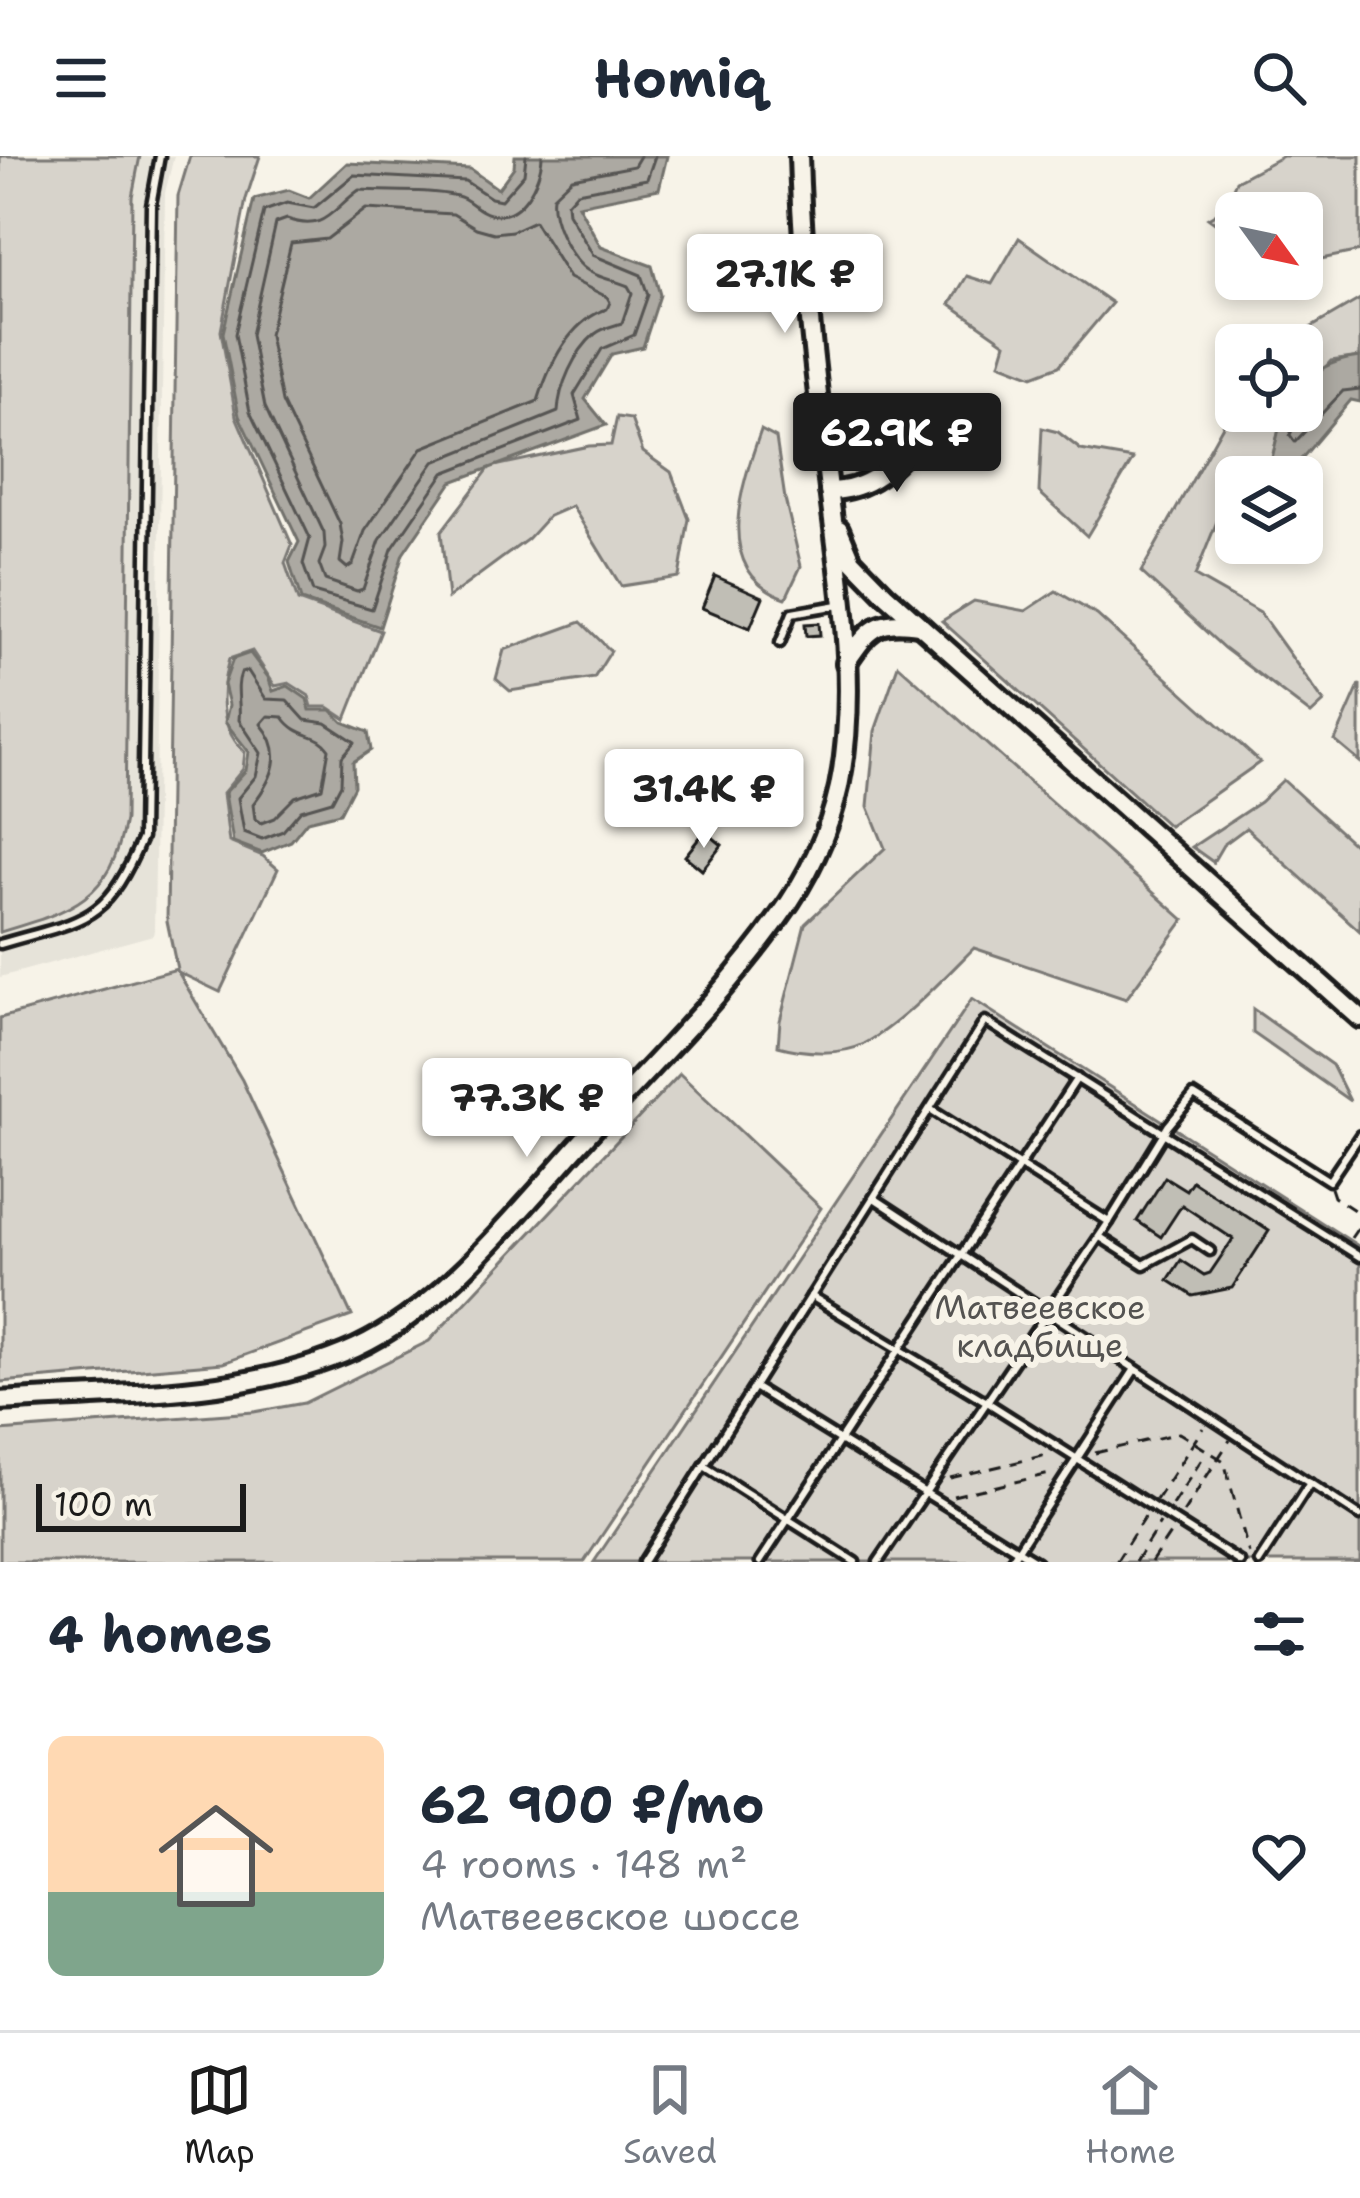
<!DOCTYPE html>
<html lang="en">
<head>
<meta charset="utf-8">
<style>
  :root { --surface:#fff; --page:#f2f2f3; --text:#1f2937; --muted:#747a83; --line:#e0e1e3; --accent:#1c1c1c }
  body { margin:0; font-family:"Shantell Sans",sans-serif; background:var(--page); color:var(--text); height:100vh; display:flex; flex-direction:column; font-size:45px; white-space:nowrap }
  * { box-sizing:border-box; margin:0 }
  p { font-size:39px; color:var(--muted) }
  .icon { flex:none; width:66px; height:66px; fill:none; stroke:currentColor; stroke-width:2; stroke-linecap:round; stroke-linejoin:round }
  .map { position:relative; height:1406px; overflow:hidden }
  .panel { display:flex; flex-direction:column; background:var(--surface); flex:1 }
  .panel>* { flex:none }
  .needle { width:78px; rotate:123deg }
  .fabs { position:absolute; left:1215px; top:36px; display:grid; gap:24px }
  .fabs a { display:grid; place-items:center; width:108px; height:108px; border-radius:18px; background:var(--surface); box-shadow:0 6px 18px #0003; font-size:60px }
  .scale { position:absolute; left:36px; bottom:30px; width:210px; box-sizing:border-box; padding-left:12px; border:6px solid #1c1c1c; border-top:0; font-size:33px; line-height:42px; white-space:nowrap; color:#1c1c1c; -webkit-text-stroke:9px #f7f3e8; paint-order:stroke }
  .price { position:absolute; translate:-50% -102px; padding:0 27px; border-radius:12px; background:#fff; color:#222; font-size:39px; line-height:78px; filter:drop-shadow(0 3px 6px #0008) }
  .price::after { content:''; position:absolute; left:50%; top:72px; width:36px; height:27px; margin-left:-18px; background:inherit; clip-path:polygon(0 0,100% 0,50% 100%) }
  .price.selected { background:var(--accent); color:#fff }
  ul { padding:0; list-style:none }
  li { display:flex; align-items:center; gap:36px; height:300px; padding:0 48px }
  li+li { border-top:3px solid var(--line) }
  li span { display:grid; place-items:center; flex:none; width:336px; height:240px; border-radius:18px; color:#555 }
  li>.icon { margin-inline-start:auto }
  span .icon { width:144px; height:144px; fill:#fffc; stroke-width:1 }
  li b { font-size:51px }
  h2 { display:flex; justify-content:space-between; align-items:center; height:144px; padding:0 48px; font-size:51px }
  header { display:flex; justify-content:space-between; align-items:center; height:156px; padding:0 48px; background:var(--surface); font-size:54px; font-weight:700 }
  .dock { display:flex; justify-content:space-around; align-items:center; height:168px; border-top:3px solid var(--line); background:var(--surface); font-size:33px; color:var(--muted) }
  .dock a { display:grid; justify-items:center; gap:6px }
  .dock .selected { color:var(--accent) }
  .map>svg:first-child { display:block }
  .built { fill:#e6e3d9 }
  .green { fill:#d7d3cb; stroke:#7a7874; stroke-width:3 }
  .water { fill:#aca9a2; stroke:#72716c; stroke-width:3 }
  .lines { fill:none; stroke-linecap:round; stroke-linejoin:round }
  .shore { stroke:#565452; stroke-width:3 }
  .building { fill:#c0beb5; stroke:#1c1c1c; stroke-width:3 }
  .lane-casing { stroke:#1c1c1c; stroke-width:15 }
  .secondary-casing { stroke:#1c1c1c; stroke-width:26 }
  .path { stroke:#1c1c1c; stroke-width:3; stroke-dasharray:12 9; stroke-linecap:butt }
  .lane { stroke:#f7f3e8; stroke-width:6 }
  .secondary { stroke:#f7f3e8; stroke-width:16 }
  .labels { text-anchor:middle; stroke-width:12; stroke-linejoin:round; paint-order:stroke }
  .park-label { font-size:33px; fill:#545351; stroke:#f7f3e8 }
</style>
</head>
<body>
<header><svg class="icon" aria-label="menu" viewBox="0 0 24 24"><path d="M4 6h16M4 12h16M4 18h16"/></svg>Homiq<svg class="icon" aria-label="search" viewBox="0 0 24 24"><circle cx="10" cy="10" r="6"/><path d="M15 15l6 6"/></svg></header>
<div class="map">
<svg width="1360" height="1406" viewBox="0 0 1360 1406">
  <rect width="100%" height="100%" fill="#f7f3e8"/>
  <filter id="ink" filterUnits="userSpaceOnUse"><feTurbulence type="fractalNoise" baseFrequency=".00833" numOctaves="2"/><feDisplacementMap in="SourceGraphic" scale="24" xChannelSelector="R" yChannelSelector="G"/><feConvolveMatrix kernelMatrix="1 2 1 2 8 2 1 2 1" color-interpolation-filters="sRGB"/></filter>
  <g filter="url(#ink)">
    <path class="built" d="M0,0H174L165,37L154,774L153,779L0,821Z"/>
    <g class="green">
      <path d="M0,0H140L132,41L125,664C111,744 71,755 0,776Z"/>
      <path d="M190,0H260L246,43L221,175L236,260L292,389L285,407L298,445L381,475L346,563L328,551H312L309,540L289,527L275,530L252,495L229,503C220,536 218,572 245,596L243,613L223,637L229,686L263,700L278,713L220,836L178,816L242,924L352,1160L223,1207L0,1226V862L177,813L167,765L178,40Z"/>
      <path d="M1283,0H1360V95L1302,107V57H1236V82L1208,62L1225,52L1236,25Z"/>
      <path d="M1019,82L1112,147L1059,210L1033,220L1000,207L1006,187L950,148L967,120L992,128Z"/>
      <path d="M1360,143V201L1331,205L1302,237V189H1290L1300,178Z"/>
      <path d="M1236,246V255H1291L1279,274L1269,314H1292L1285,321H1236V356L1220,358L1195,420L1260,457L1324,546L1311,558L1224,492L1141,416Z"/>
      <path d="M617,261L631,263L643,296L671,316L689,363L679,421L621,430L572,350L549,360L528,383L448,442L441,376L490,311L589,290L611,289Z"/>
      <path d="M1042,272L1058,276L1081,294L1133,303L1087,380L1039,336Z"/>
      <path d="M761,274L776,282L785,343L801,410L786,442C710,416 742,328 761,274Z"/>
      <path d="M1056,435L1097,459L1260,606L1169,670L942,465L974,445L1026,455Z"/>
      <path d="M581,466L611,495L594,522L510,535L496,523L504,494Z"/>
      <path d="M898,509L1184,764L1126,843L974,792C944,822 901,868 864,888C840,900 803,897 778,890L780,865L805,768L885,692L868,650L875,575Z"/>
      <path d="M1360,528V606L1335,585Z"/>
      <path d="M1283,624L1360,694V775L1246,672L1223,689L1213,706L1192,691L1260,646Z"/>
      <path d="M972,843L1360,1091V1406H594Z"/>
      <path d="M1253,853L1332,909L1350,945L1253,877Z"/>
      <path d="M680,918L821,1052L584,1406H0V1275L254,1256L304,1247L429,1185Z"/>
    </g>
    <g class="water">
      <path d="M515,0H667L659,33L578,49L601,91L652,110L660,139L643,191L612,198L585,243L606,269L452,326L403,398L380,471L301,444L289,406L299,386L239,260L223,177L254,43L289,34L309,42L347,7L470,13L498,33L514,11Z"/>
      <path d="M1360,201V246L1351,244L1292,314L1269,315L1279,273L1291,255H1302C1302,217 1327,205 1360,201Z"/>
      <path d="M250,497L268,521L273,535L288,530L307,543L310,554H331L343,566L368,576L371,594L353,606L354,630L340,657L307,665L291,685L262,697L233,686L225,637L246,614L249,596L225,566L229,549L224,528L233,503Z"/>
    </g>
    <g class="lines">
      <g class="shore">
        <path d="M526,0L524,18L501,44L491,42L465,25L354,19L314,52L287,47L264,55L235,178L250,256L310,382L303,408L313,436L372,453L392,393L444,317L581,264L574,239L602,193L634,179L648,139L641,119L593,99L568,57L567,47L577,36L647,23L655,0"/>
        <path d="M542,0C541,24 521,66 490,58C477,55 469,42 457,40C426,33 390,36 359,34C331,54 325,77 287,63L276,67L251,179L265,251L324,377L325,392L319,408L325,424L357,435L363,433L380,384L434,306L558,256C559,231 574,196 595,178C602,172 613,170 622,167L632,137L628,130C614,124 594,121 583,111C567,96 550,62 553,40L572,22L634,10L640,0"/>
        <path d="M366,53L453,58L476,72L494,77L512,75L534,65L569,122L607,141L610,146L607,153C569,165 549,210 538,245L422,292L365,375L353,408L347,412L340,406L343,386L340,368L282,246L269,179L291,87L327,83Z"/>
        <path d="M1300,255L1290,279L1295,286L1343,235L1360,233"/>
        <path d="M248,515L266,543L287,544L305,564L326,567L355,586L342,601L341,628L332,645L301,654L283,675L262,683L244,676L238,642L256,620L261,597L239,564C241,547 235,532 241,517Z"/>
        <path d="M268,560L283,561C298,583 318,576 329,593L322,632L295,641L274,662L261,667L255,663L253,648C274,621 285,596 261,568Z"/>
      </g>
    </g>
    <g class="building">
      <path d="M715,420L763,441L750,472L702,452Z"/>
      <path d="M819,467L820,479L806,480L805,468Z"/>
      <path d="M705,675L722,689L702,714L685,700Z"/>
      <path d="M1165,1021L1186,1034L1192,1025L1269,1075L1232,1132L1193,1140L1168,1124L1181,1104L1204,1119L1210,1117L1233,1083L1182,1049L1161,1081L1137,1065Z"/>
    </g>
    <g class="lines">
      <defs>
        <g id="lane">
          <path d="M780,487L792,457L838,449"/>
          <path d="M0,788C85,763 105,769 142,682L151,49L160,0"/>
          <path d="M930,953L1109,1066"/>
          <path d="M874,1042L1360,1360"/>
          <path d="M1100,1081L1144,1109L1192,1083L1210,1095"/>
          <path d="M811,1140L987,1246L1240,1406"/>
          <path d="M754,1231L1037,1406"/>
          <path d="M704,1310L855,1406"/>
          <path d="M643,1406L985,865L1360,1101"/>
          <path d="M760,1406L1077,922"/>
          <path d="M878,1406L1109,1066L1168,970L1194,939L1329,1025L1360,979"/>
          <path d="M1010,1406L1135,1213"/>
          <path d="M1259,1406L1310,1327"/>
        </g>
        <g id="secondary">
          <path d="M829,335C876,335 900,301 930,269"/>
          <path d="M839,373L852,404L886,439L1360,862"/>
          <path d="M846,507C870,472 876,463 919,469"/>
          <path d="M0,1245C117,1237 247,1242 356,1192C448,1150 526,1045 594,972C657,903 725,837 779,761C807,723 829,677 839,631C859,534 841,430 829,333C816,222 802,112 799,0"/>
        </g>
      </defs>
      <use href="#lane" class="lane-casing"/>
      <use href="#secondary" class="secondary-casing"/>
      <g class="path">
        <path d="M1331,1032L1334,1041L1360,1058"/>
        <path d="M1351,1082L1360,1069"/>
        <path d="M1095,1297L1179,1277L1224,1305L1249,1398"/>
        <path d="M950,1322L1051,1298"/>
        <path d="M953,1340L1054,1317"/>
        <path d="M1156,1344L1203,1272"/>
        <path d="M1172,1349L1206,1297"/>
        <path d="M1183,1357L1230,1284"/>
        <path d="M1116,1406L1147,1357"/>
        <path d="M1135,1406L1160,1367"/>
        <path d="M1151,1406L1172,1375"/>
      </g>
      <use href="#lane" class="lane"/>
      <use href="#secondary" class="secondary"/>
    </g>
  </g>
  <g class="labels">
    <g class="park-label">
      <text x="1040" y="1163">Матвеевское<tspan x="1040" dy="38">кладбище</tspan></text>
    </g>
  </g>
</svg>
<div class="fabs">
<a><svg class="needle" viewBox="-14 -14 28 28"><path d="M0-13l5 13h-10z" fill="#e53935"/><path d="M0 13l5-13h-10z" fill="#747a83"/></svg></a>
<a><svg class="icon" aria-label="locate" viewBox="0 0 24 24"><circle cx="12" cy="12" r="6"/><path d="M12 2v4M12 18v4M2 12h4M18 12h4"/></svg></a>
<a><svg class="icon" aria-label="layers" viewBox="0 0 24 24"><path d="M12 4l9 5-9 5-9-5zM3 14l9 5 9-5"/></svg></a>
</div>
<div class="scale">100 m</div>
<b class="price" style="left:785px;top:180px">27.1K ₽</b>
<b class="price selected" style="left:897px;top:339px">62.9K ₽</b>
<b class="price" style="left:704px;top:695px">31.4K ₽</b>
<b class="price" style="left:527px;top:1004px">77.3K ₽</b>
</div>
<section class="panel">
<h2>4 homes<svg class="icon" aria-label="filters" viewBox="0 0 24 24"><path d="M4 7h16M4 17h16"/><circle cx="9" cy="7" r="2"/><circle cx="15" cy="17" r="2"/></svg></h2>
<ul>
<li><span style="background:linear-gradient(#ffd9b3 65%,#7fa58c 0)"><svg class="icon" aria-label="home" viewBox="0 0 24 24"><path d="M3 11l9-7 9 7M6 9v11h12V9"/></svg></span><div><b>62 900 ₽/mo</b><p>4 rooms · 148 m²</p><p>Матвеевское шоссе</p></div><svg class="icon" aria-label="heart" viewBox="0 0 24 24"><path d="M12 20l-8-8c-3-5 5-10 8-4 3-6 11-1 8 4z"/></svg></li>
</ul>
</section>
<nav class="dock">
<a class="selected"><svg class="icon" aria-label="map" viewBox="0 0 24 24"><path d="M3 6l6-2 6 2 6-2v14l-6 2-6-2-6 2zM9 4v14M15 6v14"/></svg>Map</a>
<a><svg class="icon" aria-label="saved" viewBox="0 0 24 24"><path d="M7 4h10v16l-5-4-5 4z"/></svg>Saved</a>
<a><svg class="icon" aria-label="home" viewBox="0 0 24 24"><path d="M3 11l9-7 9 7M6 9v11h12V9"/></svg>Home</a>
</nav>
</body>
</html>
